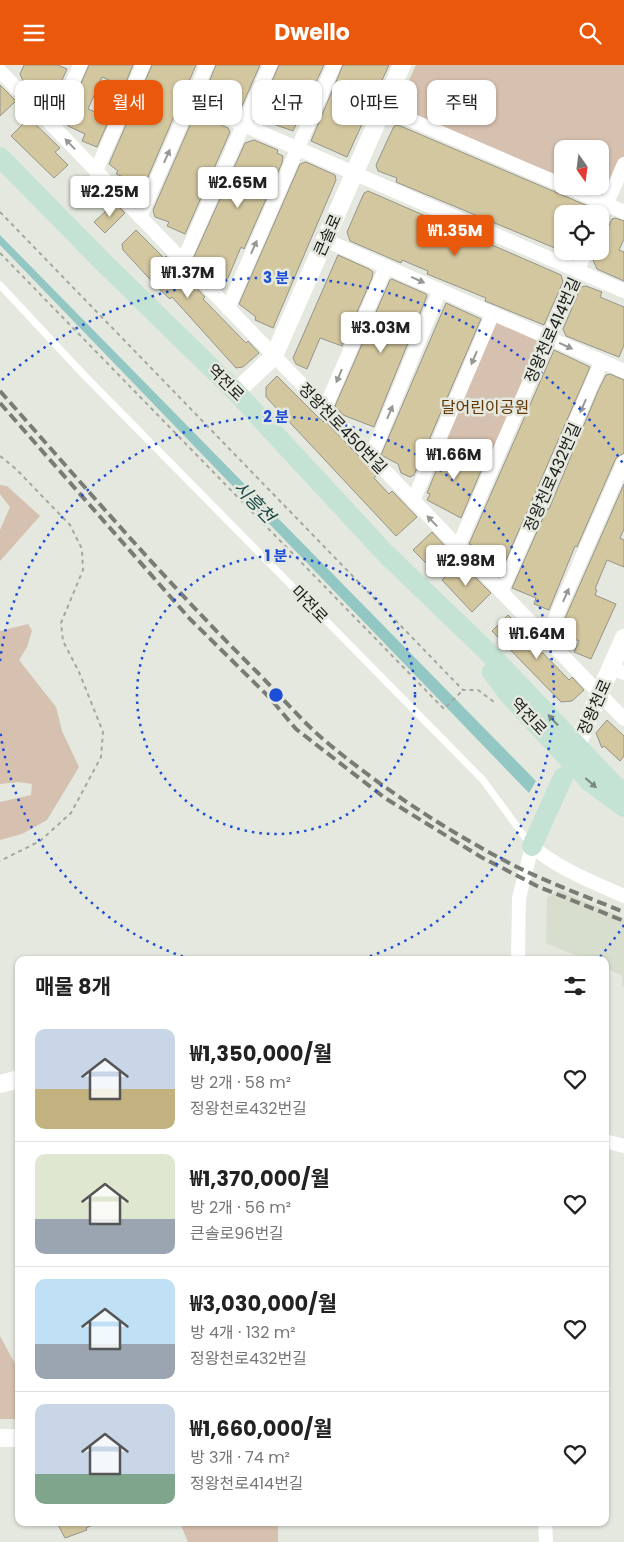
<!DOCTYPE html>
<html lang="ko">
<head>
<meta charset="utf-8">
<style>
  :root { --surface:#fff; --page:#f6f6f6; --text:#222; --muted:#767676; --line:#e0e0e0; --accent:#ea580c }
  body { margin:0; font-family:Poppins,"Noto Sans KR",sans-serif; background:var(--page); color:var(--text); height:100vh; display:flex; flex-direction:column; font-size:19px; white-space:nowrap }
  * { box-sizing:border-box; margin:0 }
  p { font-size:16px; color:var(--muted) }
  .icon { flex:none; width:28px; height:28px; fill:none; stroke:currentColor; stroke-width:2; stroke-linecap:round; stroke-linejoin:round }
  .map { position:relative; flex:1; overflow:hidden }
  .side { position:absolute; left:15px; top:891px; width:594px; height:570px; display:flex; flex-direction:column; background:var(--surface); border-radius:10px; box-shadow:0 1px 4px #0004 }
  .side>* { flex:none }
  .banner { position:absolute; left:15px; top:15px; width:595px; height:45px; display:flex; gap:10px }
  .needle { width:32px; rotate:166deg }
  .controls { position:absolute; left:554px; top:75px; display:grid; gap:10px }
  .controls a { display:grid; place-items:center; width:55px; height:55px; border-radius:10px; background:var(--surface); box-shadow:0 1px 4px #0004; font-size:25px }
  .price { position:absolute; translate:-50% -42px; padding:0 11px; border-radius:5px; background:#fff; color:#222; font-size:16px; line-height:32px; filter:drop-shadow(0 1px 2px #0008) }
  .price::after { content:''; position:absolute; left:50%; top:30px; width:15px; height:11px; margin-left:-8px; background:inherit; clip-path:polygon(0 0,100% 0,50% 100%) }
  .price.active { background:var(--accent); color:#fff }
  ul { padding:0; list-style:none }
  li { display:flex; align-items:center; gap:15px; height:125px; padding:0 20px }
  li+li { border-top:1px solid var(--line) }
  li span { display:grid; place-items:center; flex:none; width:140px; height:100px; border-radius:10px; color:#555 }
  li>.icon { margin-inline-start:auto }
  span .icon { width:60px; height:60px; fill:#fffc; stroke-width:1 }
  li b { font-size:21px }
  h2 { display:flex; justify-content:space-between; align-items:center; height:60px; padding:0 20px; font-size:21px }
  .chip { padding:0 18px; border-radius:10px; background:var(--surface); box-shadow:0 1px 4px #0004; font-size:18px; line-height:45px }
  .chip.active { background:var(--accent); color:#fff }
  header { display:flex; justify-content:space-between; align-items:center; height:65px; padding:0 20px; background:var(--accent); color:#fff; font-size:22px; font-weight:700 }
  .map>svg:first-child { display:block }
  .built { fill:#d7dece }
  .green { fill:#d6c0af }
  .water { fill:#93c7c3 }
  .building { fill:#d3c79f; stroke:#96938b }
  .lines { fill:none; stroke-linecap:round; stroke-linejoin:round }
  .path { stroke:#a3a79e; stroke-width:2; stroke-dasharray:4 4; stroke-linecap:butt }
  .service { stroke:#fff; stroke-width:7 }
  .minor { stroke:#fff; stroke-width:14 }
  .tertiary { stroke:#fff; stroke-width:18 }
  .secondary { stroke:#c5e3d4; stroke-width:20 }
  .rail { stroke:#797c75; stroke-width:4; stroke-dasharray:10 5; stroke-linecap:butt }
  .oneway { fill:#979896 }
  .oneway2 { fill:#77897e }
  .ring { fill:none; stroke:#1d4ed8; stroke-width:2.5; stroke-dasharray:2.5 5 }
  .labels { text-anchor:middle; stroke-width:5; stroke-linejoin:round; paint-order:stroke }
  .street-label { font-size:16px; fill:#181a16; stroke:#e4e8de }
  .park-label { font-size:16px; fill:#603504; stroke:#e4e8de }
  .water-label { font-size:18px; font-style:italic; fill:#174644; stroke:#e4e8de }
  .centre { fill:#1d4ed8; stroke:#e4e8de; stroke-width:2.5 }
  .ring-label { font-size:15px; text-anchor:middle; font-weight:bold; fill:#1d4ed8; stroke:#e4e8de; stroke-width:5; stroke-linejoin:round; paint-order:stroke }
</style>
</head>
<body>
<header><svg class="icon" aria-label="menu" viewBox="0 0 24 24"><path d="M4 6h16M4 12h16M4 18h16"/></svg>Dwello<svg class="icon" aria-label="search" viewBox="0 0 24 24"><circle cx="10" cy="10" r="6"/><path d="M15 15l6 6"/></svg></header>
<div class="map">
<svg width="624" height="1477" viewBox="0 0 624 1477">
  <rect width="100%" height="100%" fill="#e4e8de"/>
  <path class="built" d="M559,825L624,853V922H622V910L605,903V895H587L546,878L547,833Z"/>
  <g class="green">
    <path d="M416,0H624V91L606,135L575,121H600V84H562V116L397,43Z"/>
    <path d="M500,256L539,272L541,277L488,399L442,379L495,258Z"/>
    <path d="M0,420L7,421L40,451L0,496V465L10,442L0,429Z"/>
    <path d="M28,559L32,566L27,582L19,595L56,642L62,666L79,702L47,755L22,769L0,775V737L31,730L32,719L18,717L0,719V566Z"/>
    <path d="M0,1271L19,1306V1354H0Z"/>
    <path d="M180,1458H278V1477H188Z"/>
  </g>
  <path class="water" d="M0,170L536,716L529,728L0,180Z"/>
  <g class="building">
    <path d="M24,0H58L67,4L55,31L23,16L20,9Z"/>
    <path d="M89,0H133L124,22L102,12L88,44L110,53L97,82L82,76L85,69L68,61L65,55Z"/>
    <path d="M152,0H196L142,126L128,119L126,113L116,109L118,106L109,99Z"/>
    <path d="M216,0H260L242,41L239,40L237,44L205,27Z"/>
    <path d="M279,0H324L293,66L256,53Z"/>
    <path d="M343,0H389L347,92L311,76Z"/>
    <path d="M0,20L16,36L0,51Z"/>
    <path d="M194,51L201,54L202,52L228,63L230,67L185,169L167,161L169,157L155,152L153,145Z"/>
    <path d="M29,53L60,83L55,87L68,100L54,113L11,71Z"/>
    <path d="M398,60L595,144L593,149H562V186L396,117L397,113L378,106L376,100L394,61Z"/>
    <path d="M254,75L278,85L277,88L283,91L282,98L244,184L241,182L228,213L222,217L214,209L203,204L193,194L245,78Z"/>
    <path d="M306,97L335,110L336,115L273,263L255,255L256,252L239,239L300,99Z"/>
    <path d="M368,126L561,210L563,217L544,260L485,236L486,233L427,209L428,206L402,195L401,198L350,176L347,167L364,128Z"/>
    <path d="M115,138L125,148L105,168L94,157Z"/>
    <path d="M615,153L624,156V174L619,185L624,187V216L597,204L593,195L597,186H600V180L612,154Z"/>
    <path d="M136,165L164,193L166,191L205,232L203,234L246,278L248,276L259,288L243,302L236,303L172,232L170,234L158,223L123,185L122,179Z"/>
    <path d="M338,190L369,204L373,207L372,213L342,281L320,273L307,304L296,299L293,293Z"/>
    <path d="M392,214L426,229L427,231L374,362L343,350L335,341L390,215Z"/>
    <path d="M586,221L602,227L600,232L624,242V280L619,292L566,271L563,264L581,222Z"/>
    <path d="M446,238L481,254L414,410L410,412L401,408L398,399L381,390Z"/>
    <path d="M554,285L590,302L503,502L487,495L488,492L476,486L478,483L469,479Z"/>
    <path d="M610,309L624,315V388L616,393L577,482L575,481L549,545L534,539L536,533L512,523L547,444H549L598,326L606,310Z"/>
    <path d="M277,311L321,355L322,353L377,410L374,413L389,429L392,426L417,452L396,471L266,332V322Z"/>
    <path d="M447,379L463,386L462,389L484,399L461,453L427,435L430,429L427,428Z"/>
    <path d="M624,419V464L620,473L624,475V502L607,495L595,524L597,525L595,530L616,539L591,594L574,587L579,576L559,567Z"/>
    <path d="M432,467L444,480L426,498L413,485Z"/>
    <path d="M460,497L491,528L472,547L442,515Z"/>
    <path d="M508,550L538,578L541,581L538,583L569,615L572,612L584,625L572,636L561,637L492,566Z"/>
    <path d="M607,655L624,671V691L620,696L604,681L602,683L596,668Z"/>
    <path d="M57,1458H97L86,1463L87,1465L65,1473Z"/>
  </g>
  <g class="lines">
    <g class="path">
      <path d="M0,147L463,625H478L494,637"/>
      <path d="M0,188L444,644L463,625"/>
      <path d="M0,391L16,404L70,460L82,484L83,505L61,558L63,576L79,607L103,667L101,692L71,748L40,776L0,796"/>
    </g>
    <path class="service" d="M0,220L84,310L483,715L530,779"/>
    <g class="minor">
      <path d="M0,6L624,654"/>
      <path d="M191,37L624,226"/>
      <path d="M383,43L562,120"/>
      <path d="M53,61L80,0"/>
      <path d="M96,106L143,0"/>
      <path d="M565,121L624,147"/>
      <path d="M140,152L207,0"/>
      <path d="M600,154L624,99"/>
      <path d="M325,175L624,306"/>
      <path d="M183,196L270,0"/>
      <path d="M228,243L334,0"/>
      <path d="M325,343L386,202"/>
      <path d="M371,392L440,225"/>
      <path d="M413,436L493,248"/>
      <path d="M458,482L586,186"/>
      <path d="M501,527L602,296"/>
      <path d="M546,574L624,397"/>
      <path d="M611,603L624,608"/>
      <path d="M518,895L519,833L532,781C558,804 593,817 624,831"/>
      <path d="M605,1076L624,1081"/>
      <path d="M545,1458L546,1477"/>
    </g>
    <g class="tertiary">
      <path d="M236,327L274,291L402,0"/>
      <path d="M572,691L624,573"/>
      <path d="M0,1019L19,1014"/>
      <path d="M0,1373H19"/>
    </g>
    <g class="secondary">
      <path d="M0,92L100,194L236,327L385,488L493,592L615,721L624,726"/>
      <path d="M492,607L510,631L590,717L624,742"/>
      <path d="M532,781L563,712"/>
    </g>
    <g class="rail">
      <path d="M0,326C84,421 167,518 257,607C282,632 303,658 330,680C386,726 449,767 513,800C549,818 587,832 624,847"/>
      <path d="M0,338L190,554L269,632L296,664L385,733L481,792L539,822L624,856"/>
    </g>
  </g>
  <defs><path id="oneway-solid" d="M-6-.8H1V-3.2L6.5 0L1 3.2V.8H-6Z" transform="scale(1.25)"/></defs>
  <g class="oneway">
    <use href="#oneway-solid" transform="translate(70 79) rotate(-134)"/>
    <use href="#oneway-solid" transform="translate(167 91) rotate(-66)"/>
    <use href="#oneway-solid" transform="translate(254 182) rotate(-66)"/>
    <use href="#oneway-solid" transform="translate(418 215) rotate(24)"/>
    <use href="#oneway-solid" transform="translate(566 281) rotate(24)"/>
    <use href="#oneway-solid" transform="translate(474 293) rotate(113)"/>
    <use href="#oneway-solid" transform="translate(339 311) rotate(113)"/>
    <use href="#oneway-solid" transform="translate(583 341) rotate(114)"/>
    <use href="#oneway-solid" transform="translate(390 347) rotate(-67)"/>
    <use href="#oneway-solid" transform="translate(432 456) rotate(-134)"/>
    <use href="#oneway-solid" transform="translate(566 530) rotate(-66)"/>
  </g>
  <g class="oneway2">
    <use href="#oneway-solid" transform="translate(553 655) rotate(-133)"/>
    <use href="#oneway-solid" transform="translate(591 718) rotate(41)"/>
  </g>
  <g class="ring">
    <circle cx="276" cy="630" r="139"/>
    <path d="M190 894A278 278 0 0 1 0 664M0 596A278 278 0 1 1 362 894"/>
    <path d="M624 860A417 417 0 0 1 600 892M2 315A417 417 0 0 1 624 400"/>
  </g>
  <g class="labels">
    <g class="street-label">
      <text transform="translate(327 170) rotate(-66)" y="6">큰솔로</text>
      <text transform="translate(552 265) rotate(-66)" y="6">정왕천로414번길</text>
      <text transform="translate(226 317) rotate(45)" y="6">역전로</text>
      <text transform="translate(343 363) rotate(46)" y="6">정왕천로450번길</text>
      <text transform="translate(552 412) rotate(-66)" y="6">정왕천로432번길</text>
      <text transform="translate(310 539) rotate(46)" y="6">마전로</text>
      <text transform="translate(594 642) rotate(-66)" y="6">정왕천로</text>
      <text transform="translate(529 651) rotate(47)" y="6">역전로</text>
    </g>
    <g class="park-label">
      <text x="485" y="348">달어린이공원</text>
    </g>
    <g class="water-label">
      <text transform="translate(254 437) rotate(46)" y="6">시흥천</text>
    </g>
  </g>
  <circle cx="276" cy="630" r="8" class="centre"/>
  <g class="ring-label">
    <text x="276" y="218">3 분</text>
    <text x="276" y="357">2 분</text>
    <text x="276" y="496">1 분</text>
  </g>
</svg>
<div class="controls">
<a><svg class="needle" viewBox="-14 -14 28 28"><path d="M0-13l5 13h-10z" fill="#e53935"/><path d="M0 13l5-13h-10z" fill="#767676"/></svg></a>
<a><svg class="icon" aria-label="locate" viewBox="0 0 24 24"><circle cx="12" cy="12" r="6"/><path d="M12 2v4M12 18v4M2 12h4M18 12h4"/></svg></a>
</div>
<b class="price" style="left:238px;top:144px">₩2.65M</b>
<b class="price" style="left:110px;top:153px">₩2.25M</b>
<b class="price active" style="left:455px;top:192px">₩1.35M</b>
<b class="price" style="left:188px;top:234px">₩1.37M</b>
<b class="price" style="left:381px;top:289px">₩3.03M</b>
<b class="price" style="left:454px;top:416px">₩1.66M</b>
<b class="price" style="left:466px;top:522px">₩2.98M</b>
<b class="price" style="left:537px;top:595px">₩1.64M</b>
<div class="banner">
<a class="chip">매매</a>
<a class="chip active">월세</a>
<a class="chip">필터</a>
<a class="chip">신규</a>
<a class="chip">아파트</a>
<a class="chip">주택</a>
</div>
<section class="side">
<h2>매물 8개<svg class="icon" aria-label="filters" viewBox="0 0 24 24"><path d="M4 7h16M4 17h16"/><circle cx="9" cy="7" r="2"/><circle cx="15" cy="17" r="2"/></svg></h2>
<ul>
<li><span style="background:linear-gradient(#c9d6e8 60%,#c2b280 0)"><svg class="icon" aria-label="home" viewBox="0 0 24 24"><path d="M3 11l9-7 9 7M6 9v11h12V9"/></svg></span><div><b>₩1,350,000/월</b><p>방 2개 · 58 m²</p><p>정왕천로432번길</p></div><svg class="icon" aria-label="heart" viewBox="0 0 24 24"><path d="M12 20l-8-8c-3-5 5-10 8-4 3-6 11-1 8 4z"/></svg></li>
<li><span style="background:linear-gradient(#dfe7d0 65%,#9aa5b1 0)"><svg class="icon" aria-label="home" viewBox="0 0 24 24"><path d="M3 11l9-7 9 7M6 9v11h12V9"/></svg></span><div><b>₩1,370,000/월</b><p>방 2개 · 56 m²</p><p>큰솔로96번길</p></div><svg class="icon" aria-label="heart" viewBox="0 0 24 24"><path d="M12 20l-8-8c-3-5 5-10 8-4 3-6 11-1 8 4z"/></svg></li>
<li><span style="background:linear-gradient(#bfe0f5 65%,#9aa5b1 0)"><svg class="icon" aria-label="home" viewBox="0 0 24 24"><path d="M3 11l9-7 9 7M6 9v11h12V9"/></svg></span><div><b>₩3,030,000/월</b><p>방 4개 · 132 m²</p><p>정왕천로432번길</p></div><svg class="icon" aria-label="heart" viewBox="0 0 24 24"><path d="M12 20l-8-8c-3-5 5-10 8-4 3-6 11-1 8 4z"/></svg></li>
<li><span style="background:linear-gradient(#c9d6e8 70%,#7fa58c 0)"><svg class="icon" aria-label="home" viewBox="0 0 24 24"><path d="M3 11l9-7 9 7M6 9v11h12V9"/></svg></span><div><b>₩1,660,000/월</b><p>방 3개 · 74 m²</p><p>정왕천로414번길</p></div><svg class="icon" aria-label="heart" viewBox="0 0 24 24"><path d="M12 20l-8-8c-3-5 5-10 8-4 3-6 11-1 8 4z"/></svg></li>
</ul>
</section>
</div>
</body>
</html>
